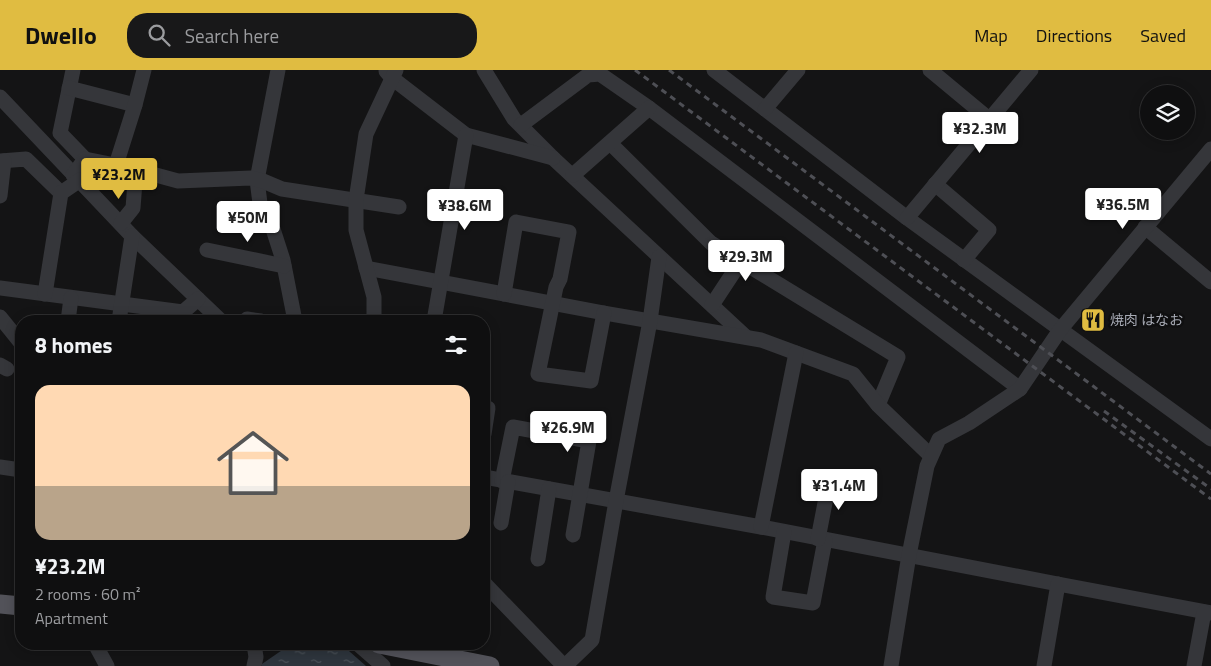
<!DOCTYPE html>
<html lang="en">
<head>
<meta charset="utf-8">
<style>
  :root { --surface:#0f0f10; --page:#181819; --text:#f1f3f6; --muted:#9b9c9f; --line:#2f2f30; --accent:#e0bc41 }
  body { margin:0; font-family:"Titillium Web","Noto Sans JP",sans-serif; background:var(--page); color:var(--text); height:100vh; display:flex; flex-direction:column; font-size:19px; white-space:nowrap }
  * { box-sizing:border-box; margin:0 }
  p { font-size:16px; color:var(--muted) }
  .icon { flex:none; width:28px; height:28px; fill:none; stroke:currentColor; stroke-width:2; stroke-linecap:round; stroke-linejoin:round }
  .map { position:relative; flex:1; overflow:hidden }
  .panel { position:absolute; left:15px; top:245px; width:475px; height:335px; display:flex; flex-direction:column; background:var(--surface); border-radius:20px; box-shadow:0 2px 12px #0003,0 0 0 1px var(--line) }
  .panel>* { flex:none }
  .controls { position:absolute; left:1140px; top:15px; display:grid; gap:10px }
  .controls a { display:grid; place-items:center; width:55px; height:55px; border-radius:50%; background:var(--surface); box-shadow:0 2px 12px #0003,0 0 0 1px var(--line); font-size:25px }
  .price { position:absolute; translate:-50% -42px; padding:0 11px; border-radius:5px; background:#fff; color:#222; font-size:16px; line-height:32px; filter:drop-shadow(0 1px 2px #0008) }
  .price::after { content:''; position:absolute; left:50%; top:30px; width:15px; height:11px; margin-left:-8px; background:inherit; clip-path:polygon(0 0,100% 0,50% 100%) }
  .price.active { background:var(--accent); color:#111 }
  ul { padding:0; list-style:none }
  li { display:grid; align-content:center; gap:10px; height:265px; padding:0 20px }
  li span { display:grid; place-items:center; height:155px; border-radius:15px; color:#555 }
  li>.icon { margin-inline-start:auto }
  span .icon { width:90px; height:90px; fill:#fffc; stroke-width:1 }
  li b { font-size:21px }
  h2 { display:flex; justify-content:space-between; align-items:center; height:60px; padding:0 20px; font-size:21px }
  header { display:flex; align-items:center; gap:30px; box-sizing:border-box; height:70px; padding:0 25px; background:var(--accent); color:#111 }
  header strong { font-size:24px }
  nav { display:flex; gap:28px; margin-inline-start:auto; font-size:18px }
  .search { width:350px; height:45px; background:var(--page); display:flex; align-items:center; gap:12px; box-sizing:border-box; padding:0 18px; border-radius:20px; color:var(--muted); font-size:19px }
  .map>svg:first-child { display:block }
  .water { fill:url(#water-ripples) }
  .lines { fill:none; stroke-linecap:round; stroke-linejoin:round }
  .minor { stroke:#35363a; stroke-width:15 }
  .major { stroke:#525259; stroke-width:19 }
  .rail { stroke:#4e4f55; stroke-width:3; stroke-dasharray:6 5; stroke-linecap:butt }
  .labels { text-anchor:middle; stroke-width:5; stroke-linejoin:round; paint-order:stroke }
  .poi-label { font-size:14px; fill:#a7aab4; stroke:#0f0f10; text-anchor:start }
</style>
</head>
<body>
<header>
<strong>Dwello</strong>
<div class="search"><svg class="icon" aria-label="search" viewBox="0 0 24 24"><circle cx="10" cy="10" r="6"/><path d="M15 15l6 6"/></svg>Search here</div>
<nav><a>Map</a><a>Directions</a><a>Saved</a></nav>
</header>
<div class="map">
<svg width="1211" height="596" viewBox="0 0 1211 596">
  <defs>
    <pattern id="water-ripples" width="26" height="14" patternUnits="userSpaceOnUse" patternTransform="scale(1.25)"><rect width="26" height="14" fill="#2e353d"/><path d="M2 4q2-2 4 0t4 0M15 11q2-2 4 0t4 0" fill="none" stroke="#495057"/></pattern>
  </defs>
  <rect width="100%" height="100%" fill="#141415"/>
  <path class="water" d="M291,574H341L366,596H262V594Z"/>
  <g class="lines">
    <g class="minor">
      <path d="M73,0L60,63L85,89"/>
      <path d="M278,0L257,110L261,141L273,159L283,190L295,251"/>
      <path d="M484,0L514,49L554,89L746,267"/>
      <path d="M714,0L907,148L1211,369"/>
      <path d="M930,0L989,49"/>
      <path d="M386,1L392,8L466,65L553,88"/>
      <path d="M69,18L135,35"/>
      <path d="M0,27L132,166L221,251"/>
      <path d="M765,39L798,0"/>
      <path d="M521,55L588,5L600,4L649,38L1020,319"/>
      <path d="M610,73L711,173L898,287L878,335"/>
      <path d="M0,91L26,89L61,123"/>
      <path d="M116,95L135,35L144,0"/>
      <path d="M73,105L85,89L130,98L178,111L251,108L263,111L282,119L399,137"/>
      <path d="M573,105L649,38"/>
      <path d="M935,114L989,160L964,190"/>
      <path d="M0,126L4,91"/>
      <path d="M907,148L1031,0"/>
      <path d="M121,153L133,138L136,99"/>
      <path d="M1145,157L1211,212"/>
      <path d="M207,180L284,196"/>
      <path d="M366,198L604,243L761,270L853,304L878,335L931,386"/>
      <path d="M0,218L183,242L198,229"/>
      <path d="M45,224L61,123L80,110"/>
      <path d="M504,224L516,152L569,162L560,209L556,217L538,304L591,311L604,243"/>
      <path d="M712,235L741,191"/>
      <path d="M0,247L21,273"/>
      <path d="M68,251L71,228"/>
      <path d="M119,251L132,166"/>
      <path d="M245,251L247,249L261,251"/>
      <path d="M374,251V227L356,160V130L366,64L396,0"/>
      <path d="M434,251L466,65"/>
      <path d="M0,295L7,299"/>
      <path d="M484,337L488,338L484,364"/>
      <path d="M0,397L21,400"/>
      <path d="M484,407L761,457L1058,514"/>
      <path d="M502,411L513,357L589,371L573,465"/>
      <path d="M501,453L508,412"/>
      <path d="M761,457L796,283"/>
      <path d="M784,462L773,527L813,533L825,470"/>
      <path d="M818,469L830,407"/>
      <path d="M538,489L549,419"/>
      <path d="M484,513L564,596"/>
      <path d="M95,574L107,596"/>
      <path d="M358,574L383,596"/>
      <path d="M254,596L256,587L254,574"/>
      <path d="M565,596L592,570L616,431L650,251L659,187"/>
      <path d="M891,596L909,485L927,396L939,369L969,353L1020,319L1060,260L1211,79"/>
      <path d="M1044,596L1058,514L1211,543"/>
      <path d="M1194,596L1204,542"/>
    </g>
    <g class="major">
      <path d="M0,534L21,536"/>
      <path d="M379,574L490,596"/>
    </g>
    <g class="rail">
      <path d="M635,0L1211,429"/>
      <path d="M669,0L1211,404"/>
      <path d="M1104,341L1211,419"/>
    </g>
  </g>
  <defs>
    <symbol id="restaurant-square" viewBox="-11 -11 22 22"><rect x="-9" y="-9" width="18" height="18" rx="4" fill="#e0bc41" stroke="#0f0f10"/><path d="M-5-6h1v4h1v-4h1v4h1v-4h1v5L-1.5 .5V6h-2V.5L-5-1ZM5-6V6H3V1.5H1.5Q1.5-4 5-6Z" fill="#111"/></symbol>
  </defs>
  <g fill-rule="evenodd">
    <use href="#restaurant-square" x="1079" y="236" width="28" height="28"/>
  </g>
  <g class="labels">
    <g class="poi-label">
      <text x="1110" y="255">焼肉 はなお</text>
    </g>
  </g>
</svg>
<div class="controls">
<a><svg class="icon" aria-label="layers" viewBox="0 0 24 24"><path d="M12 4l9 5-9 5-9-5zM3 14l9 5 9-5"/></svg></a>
</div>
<b class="price" style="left:980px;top:84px">¥32.3M</b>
<b class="price active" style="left:119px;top:130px">¥23.2M</b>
<b class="price" style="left:1123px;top:160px">¥36.5M</b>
<b class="price" style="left:465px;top:161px">¥38.6M</b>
<b class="price" style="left:248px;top:173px">¥50M</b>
<b class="price" style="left:746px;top:212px">¥29.3M</b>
<b class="price" style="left:568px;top:383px">¥26.9M</b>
<b class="price" style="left:839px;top:441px">¥31.4M</b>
<section class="panel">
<h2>8 homes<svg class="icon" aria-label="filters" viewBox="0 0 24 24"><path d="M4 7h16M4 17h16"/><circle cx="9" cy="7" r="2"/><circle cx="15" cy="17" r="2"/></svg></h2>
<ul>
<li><span style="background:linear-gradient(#ffd9b3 65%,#b9a48a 0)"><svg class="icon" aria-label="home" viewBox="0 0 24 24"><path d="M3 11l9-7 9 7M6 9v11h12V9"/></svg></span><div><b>¥23.2M</b><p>2 rooms · 60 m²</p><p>Apartment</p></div></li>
</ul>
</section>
</div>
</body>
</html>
